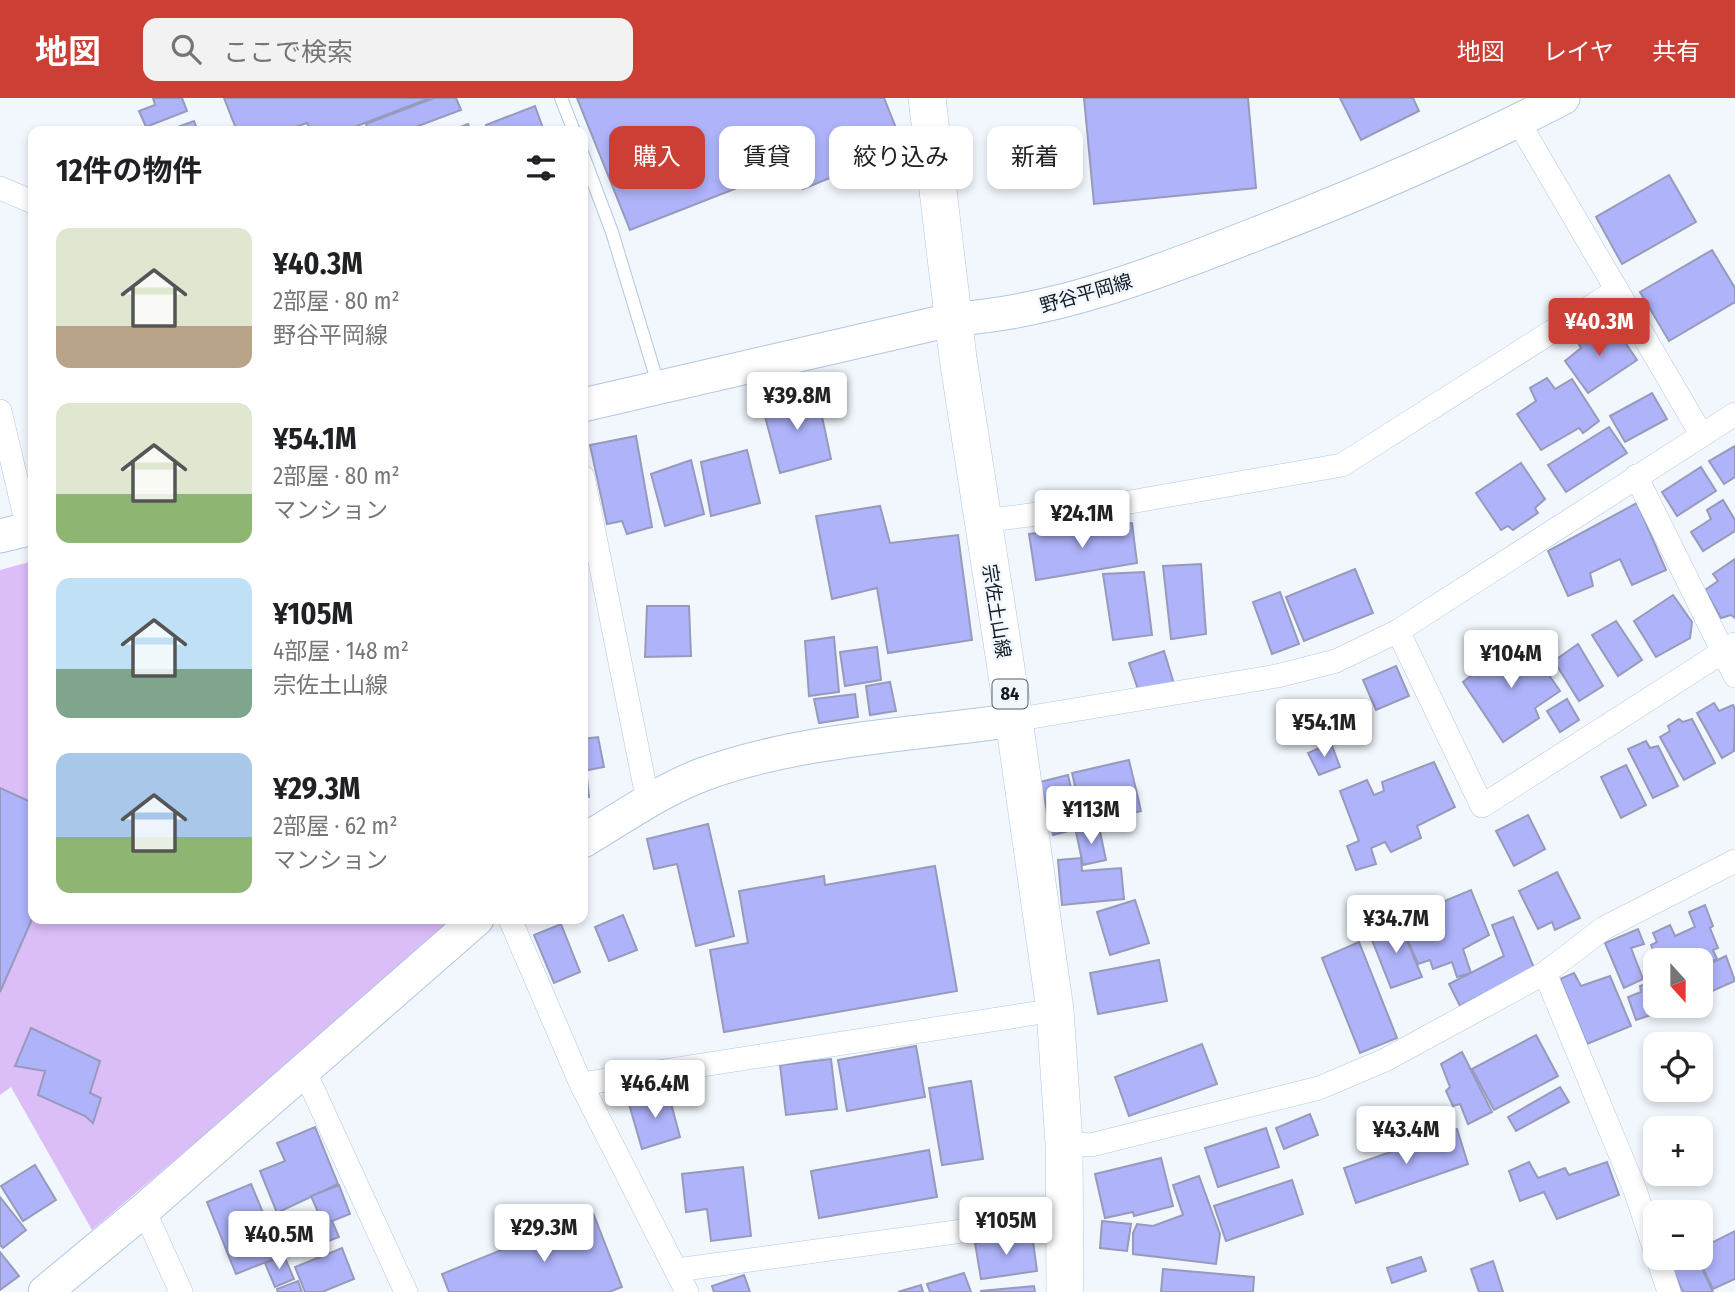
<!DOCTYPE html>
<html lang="ja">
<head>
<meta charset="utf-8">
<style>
  :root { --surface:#fff; --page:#f2f2f2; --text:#202124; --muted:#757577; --accent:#cc3f34 }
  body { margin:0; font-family:"Fira Sans Condensed","Noto Sans JP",sans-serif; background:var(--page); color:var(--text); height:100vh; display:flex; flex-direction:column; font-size:26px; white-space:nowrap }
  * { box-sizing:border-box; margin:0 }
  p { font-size:23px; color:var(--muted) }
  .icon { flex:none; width:38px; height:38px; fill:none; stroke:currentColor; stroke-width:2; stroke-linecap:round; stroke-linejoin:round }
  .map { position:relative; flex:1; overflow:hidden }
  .side { position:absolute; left:28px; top:28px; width:560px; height:798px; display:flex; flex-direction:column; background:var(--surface); border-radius:14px; box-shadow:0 4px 10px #0003 }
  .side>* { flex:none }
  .guide { position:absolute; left:609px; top:28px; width:665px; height:63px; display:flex; gap:14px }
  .needle { width:46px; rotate:159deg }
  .tools { position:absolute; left:1643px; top:850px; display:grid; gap:14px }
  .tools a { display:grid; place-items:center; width:70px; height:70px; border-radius:14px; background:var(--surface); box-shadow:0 4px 10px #0003; font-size:35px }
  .price { position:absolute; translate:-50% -60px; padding:0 16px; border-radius:7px; background:#fff; color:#222; font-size:23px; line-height:46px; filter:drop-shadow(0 2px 4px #0008) }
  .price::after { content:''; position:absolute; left:50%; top:42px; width:21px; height:16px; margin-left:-10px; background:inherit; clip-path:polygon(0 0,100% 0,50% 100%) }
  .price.active { background:var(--accent); color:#fff }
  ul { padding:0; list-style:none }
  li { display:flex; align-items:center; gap:21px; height:175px; padding:0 28px }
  li span { display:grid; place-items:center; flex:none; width:196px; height:140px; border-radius:14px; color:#555 }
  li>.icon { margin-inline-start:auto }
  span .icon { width:84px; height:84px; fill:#fffc; stroke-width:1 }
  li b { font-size:30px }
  h2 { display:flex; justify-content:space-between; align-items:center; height:84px; padding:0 28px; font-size:30px }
  .tag { padding:0 24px; border-radius:14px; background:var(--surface); box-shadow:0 4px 10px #0003; font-size:24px; line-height:63px }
  .tag.active { background:var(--accent); color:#fff }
  header { display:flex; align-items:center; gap:42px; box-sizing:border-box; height:98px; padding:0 35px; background:var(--accent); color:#fff }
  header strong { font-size:33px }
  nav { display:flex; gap:38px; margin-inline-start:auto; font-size:24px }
  .search { width:490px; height:63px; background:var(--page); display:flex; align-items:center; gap:18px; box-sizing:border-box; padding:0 24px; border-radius:14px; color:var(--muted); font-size:26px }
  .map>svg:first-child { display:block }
  .green { fill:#dbbdf8 }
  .building { fill:#aeb3fa; stroke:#979aba; stroke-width:2 }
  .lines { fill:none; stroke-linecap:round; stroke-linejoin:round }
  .lane-casing { stroke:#b0c7e3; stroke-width:14 }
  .street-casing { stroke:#b0c7e3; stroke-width:24 }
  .secondary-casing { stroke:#b0c7e3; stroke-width:35 }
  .primary-casing { stroke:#b0c7e3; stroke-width:38 }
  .lane { stroke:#fff; stroke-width:12 }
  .street { stroke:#fff; stroke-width:23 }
  .secondary { stroke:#fff; stroke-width:33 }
  .primary { stroke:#fff; stroke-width:37 }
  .labels { text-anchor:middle; stroke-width:5; stroke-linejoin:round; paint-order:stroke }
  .shield { fill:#f2f7fd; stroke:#545c64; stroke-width:2 }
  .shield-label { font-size:18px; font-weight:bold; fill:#111923 }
  .street-label { font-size:19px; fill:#111923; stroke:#f2f7fd }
</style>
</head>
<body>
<header>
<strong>地図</strong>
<div class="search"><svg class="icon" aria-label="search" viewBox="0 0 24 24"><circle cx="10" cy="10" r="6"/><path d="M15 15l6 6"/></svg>ここで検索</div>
<nav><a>地図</a><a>レイヤ</a><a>共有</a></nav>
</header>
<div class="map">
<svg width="1735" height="1194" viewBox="0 0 1735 1194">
  <rect width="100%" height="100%" fill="#f2f7fd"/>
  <path class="green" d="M33,463V821H453L454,825L92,1132L11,989L0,997V472Z"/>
  <g class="building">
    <path d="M153,0H182L187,13L146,29L139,13L155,7Z"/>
    <path d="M224,0H430L344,33H311L307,25L284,33H237Z"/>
    <path d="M434,0H456L461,12L405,33H368L366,26Z"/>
    <path d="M577,0H884L904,50L803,91L793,68L630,132Z"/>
    <path d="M1084,0H1248L1256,90L1094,106Z"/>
    <path d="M1340,0H1413L1419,13L1361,42Z"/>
    <path d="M535,8L544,33H489L486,27Z"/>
    <path d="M194,23L198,33H167Z"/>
    <path d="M468,26L471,33H450Z"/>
    <path d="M1669,77L1696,124L1622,166L1596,119Z"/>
    <path d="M1712,152L1735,190V204L1669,243L1640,194Z"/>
    <path d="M1597,226L1611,243L1620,237L1637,262L1588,295L1565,263L1581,250L1576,241Z"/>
    <path d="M1547,280L1555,291L1572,281L1599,323L1583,335L1579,330L1541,352L1517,316L1536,303L1530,290Z"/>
    <path d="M817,295L831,361L780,375L762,307Z"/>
    <path d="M1652,295L1667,321L1625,344L1610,318Z"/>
    <path d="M1609,329L1627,355L1566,394L1548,367Z"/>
    <path d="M636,338L652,429L627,436L622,423L607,426L590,347Z"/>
    <path d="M1735,348V379L1724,386L1709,363Z"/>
    <path d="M747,352L760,405L711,418L701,364Z"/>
    <path d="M691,362L704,416L665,428L651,376Z"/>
    <path d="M1521,365L1545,401L1535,410L1538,415L1513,432L1508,428L1501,432L1476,395Z"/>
    <path d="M1701,369L1716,393L1677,418L1662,394Z"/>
    <path d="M1723,402L1735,422V433L1703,453L1691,434L1711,421L1707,412Z"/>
    <path d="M1637,405L1666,472L1632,487L1620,461L1590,475L1593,488L1568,498L1548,453Z"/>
    <path d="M880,408L890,445L958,437L972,542L888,555L877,490L832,501L816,418Z"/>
    <path d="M1132,425L1137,465L1036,482L1029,436Z"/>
    <path d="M1735,461V520L1731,517L1721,520L1705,492L1718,483L1713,476Z"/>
    <path d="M1201,466L1206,536L1171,541L1163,468Z"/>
    <path d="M1355,471L1373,515L1304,543L1286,499Z"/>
    <path d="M1144,474L1152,537L1113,542L1103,476Z"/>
    <path d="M1280,494L1299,546L1272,556L1253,504Z"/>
    <path d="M1673,497L1692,524L1690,540L1656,559L1634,523Z"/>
    <path d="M647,508H689L691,558L645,559Z"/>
    <path d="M1616,523L1642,562L1618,578L1592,537Z"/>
    <path d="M834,539L839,594L809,598L805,543Z"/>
    <path d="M1578,546L1603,588L1579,603L1554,563Z"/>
    <path d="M1528,547L1560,593L1535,610L1539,620L1503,644L1463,584L1476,574L1472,565L1490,553L1500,566Z"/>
    <path d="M877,549L881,582L845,588L840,554Z"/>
    <path d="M1164,553L1175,589L1141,600L1129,565Z"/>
    <path d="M1396,568L1409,598L1376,612L1363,582Z"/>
    <path d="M890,584L896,613L870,617L866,588Z"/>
    <path d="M855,596L858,619L819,625L814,601Z"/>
    <path d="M1567,601L1579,622L1560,634L1547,613Z"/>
    <path d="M1714,605L1719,613L1733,607L1735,611L1734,653L1722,660L1697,615Z"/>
    <path d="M1679,621L1683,624L1692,621L1715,665L1684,682L1660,639L1670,633L1668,628Z"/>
    <path d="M598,639L604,669L583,673V641Z"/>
    <path d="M1646,643L1650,650L1658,648L1678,688L1653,700L1628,651Z"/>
    <path d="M1331,645L1340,669L1319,677L1308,655Z"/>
    <path d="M1129,662L1141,713L1084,727L1072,675Z"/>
    <path d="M1434,664L1455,709L1417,728L1421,740L1391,754L1385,744L1371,750L1376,766L1356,772L1347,748L1359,743L1340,693L1367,682L1374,697L1384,693L1382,684Z"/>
    <path d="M1626,667L1646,707L1621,720L1601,679Z"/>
    <path d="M1068,677L1080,730L1053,737L1040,684Z"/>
    <path d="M587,680L589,699L583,700V681Z"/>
    <path d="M0,690L33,705V819L0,894Z"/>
    <path d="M1528,717L1545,751L1514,768L1496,733Z"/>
    <path d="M708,726L734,838L696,848L677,766L654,771L647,741Z"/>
    <path d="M1099,729L1106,762L1083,767L1076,734Z"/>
    <path d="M1081,760L1082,773L1121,770L1124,801L1062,807L1058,762Z"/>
    <path d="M935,768L957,893L724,934L710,852L748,845L739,793L824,778L825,787Z"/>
    <path d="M1557,774L1580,820L1555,832L1552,824L1538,831L1519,793Z"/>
    <path d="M1471,792L1489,837L1463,851L1471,875L1457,879L1452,864L1433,871L1430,862L1418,866L1399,822Z"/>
    <path d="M1135,802L1149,845L1110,857L1097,814Z"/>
    <path d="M1705,807L1713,828L1710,830L1718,850L1713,852L1717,861L1701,868V863H1657L1651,847L1657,844L1653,835L1670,827L1675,838L1695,829L1689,814Z"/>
    <path d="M623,817L637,852L609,863L595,829Z"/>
    <path d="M1513,819L1534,870L1460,908L1449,886L1504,858L1492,827Z"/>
    <path d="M1399,823L1422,879L1391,890L1370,837Z"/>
    <path d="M561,826L580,874L554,885L534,837Z"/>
    <path d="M1638,831L1644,846L1631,850L1643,881L1624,890L1605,845Z"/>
    <path d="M1359,844L1397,940L1360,955L1322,860Z"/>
    <path d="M1726,858L1735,883L1701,898V870Z"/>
    <path d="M1159,862L1167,903L1098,916L1090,875Z"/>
    <path d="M1574,875L1581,888L1610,878L1631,928L1587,946L1560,881Z"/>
    <path d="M1652,884L1656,886V908L1672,910L1636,922L1628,899L1641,894L1640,888Z"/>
    <path d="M31,930L100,963L90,995L101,1000L93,1025L85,1018L38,997L45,973L15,968Z"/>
    <path d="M1536,937L1558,978L1494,1012L1472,971Z"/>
    <path d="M1202,946L1217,986L1129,1018L1115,979Z"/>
    <path d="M916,948L925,999L847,1013L838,962Z"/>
    <path d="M1462,954L1492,1014L1468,1026L1460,1006L1453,1008L1446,993L1450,989L1441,966Z"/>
    <path d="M831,961L837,1011L786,1017L780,967Z"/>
    <path d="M971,983L983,1061L942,1067L929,990Z"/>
    <path d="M1560,989L1569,1004L1516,1033L1508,1019Z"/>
    <path d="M668,994L680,1039L642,1051L629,1006Z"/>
    <path d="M1310,1016L1318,1037L1284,1051L1276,1030Z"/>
    <path d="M315,1029L338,1086L277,1115L260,1073L285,1063L277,1045Z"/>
    <path d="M1266,1030L1279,1069L1218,1089L1205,1050Z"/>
    <path d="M1457,1031L1468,1066L1356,1105L1344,1070Z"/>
    <path d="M929,1052L937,1099L819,1120L811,1073Z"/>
    <path d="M1161,1060L1173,1108L1134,1118L1133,1114L1105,1120L1095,1076Z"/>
    <path d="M1529,1064L1538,1080L1565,1070L1569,1077L1607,1064L1619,1097L1557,1121L1544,1094L1520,1103L1509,1073Z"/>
    <path d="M35,1067L56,1102L23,1123L1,1088Z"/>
    <path d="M743,1069L751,1138L711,1143L707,1111L686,1114L682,1076Z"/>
    <path d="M1199,1078L1220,1136L1216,1166L1133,1156V1135L1137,1126L1153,1128L1183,1117L1173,1087Z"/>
    <path d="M1292,1082L1303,1116L1226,1143L1214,1108Z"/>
    <path d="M251,1086L281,1158L236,1176L207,1104Z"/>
    <path d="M339,1087L350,1116L332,1123L339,1139L290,1158L279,1130L318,1114L311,1098Z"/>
    <path d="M0,1099L26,1132L3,1150L0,1147Z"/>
    <path d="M593,1115L622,1189L609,1194H449L442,1176Z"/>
    <path d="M1102,1123L1131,1126L1127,1153L1100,1150Z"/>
    <path d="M1735,1133V1181L1713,1191L1698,1160H1701V1150Z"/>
    <path d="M1032,1136L1037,1173L981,1181L975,1145Z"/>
    <path d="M342,1150L354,1181L322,1194H305L295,1169Z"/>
    <path d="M0,1154L19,1178L0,1192Z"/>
    <path d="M284,1158L294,1181L275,1189L265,1165Z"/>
    <path d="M1421,1159L1426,1173L1392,1185L1387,1170Z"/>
    <path d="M1667,1160H1697L1713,1194H1683Z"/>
    <path d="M1493,1163L1503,1194H1479L1471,1171Z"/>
    <path d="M1163,1171L1254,1179L1253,1194H1161Z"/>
    <path d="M964,1175L971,1194H930L927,1186Z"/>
    <path d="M744,1177L750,1194H714L712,1188Z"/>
    <path d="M298,1183L302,1194H278L277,1191Z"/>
    <path d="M921,1187L923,1194H898Z"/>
    <path d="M1034,1188L1035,1194H981V1193Z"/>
  </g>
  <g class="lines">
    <defs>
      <g id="lane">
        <path d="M561,0L574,33"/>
        <path d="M583,57L612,134L659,289"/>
      </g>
      <g id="street">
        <path d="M1518,23L1701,336"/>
        <path d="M0,90L33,104"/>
        <path d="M0,313L28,431"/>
        <path d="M1636,378L1735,578"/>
        <path d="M583,379L648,704"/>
        <path d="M983,423L1130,404L1342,367L1617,192"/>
        <path d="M1398,533L1482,708L1735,546"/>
        <path d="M1014,622L1277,578L1336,563L1398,533L1735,316"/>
        <path d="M510,821L581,986L687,1194"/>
        <path d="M1545,875L1635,1092L1669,1194"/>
        <path d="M304,972L406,1194"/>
        <path d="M581,986L1055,912"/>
        <path d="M1064,1045L1091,1047L1319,990L1385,962L1545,875L1604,830L1735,763"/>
        <path d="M144,1112L181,1194"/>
        <path d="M677,1172L1065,1119"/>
      </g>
      <g id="secondary">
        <path d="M583,307L955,221C1057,214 1156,175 1251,138C1357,97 1462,52 1563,0"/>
        <path d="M0,438L33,430"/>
        <path d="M583,743C622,720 661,692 704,676C801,641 913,637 1014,622"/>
        <path d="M45,1194L144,1112L477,821"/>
      </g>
      <path id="primary" d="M927,0L958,260L1014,622L1055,912L1064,1045L1065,1194"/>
    </defs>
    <use href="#lane" class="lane-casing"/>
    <use href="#street" class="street-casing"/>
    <use href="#secondary" class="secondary-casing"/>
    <use href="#primary" class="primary-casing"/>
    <use href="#lane" class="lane"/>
    <use href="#street" class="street"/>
    <use href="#secondary" class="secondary"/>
    <use href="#primary" class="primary"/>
  </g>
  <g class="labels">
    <rect class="shield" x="992.5" y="581.5" width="35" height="29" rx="5"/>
    <g class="shield-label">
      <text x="1010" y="602">84</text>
    </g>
    <g class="street-label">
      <text transform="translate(1086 195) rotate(-16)" y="7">野谷平岡線</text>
      <text transform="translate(997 513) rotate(81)" y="7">宗佐土山線</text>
    </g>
  </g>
</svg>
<div class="tools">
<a><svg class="needle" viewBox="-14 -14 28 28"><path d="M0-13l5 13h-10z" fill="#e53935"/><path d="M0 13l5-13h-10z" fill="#757577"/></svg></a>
<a><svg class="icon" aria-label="locate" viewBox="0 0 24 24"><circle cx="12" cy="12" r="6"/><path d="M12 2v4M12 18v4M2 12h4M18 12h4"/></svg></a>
<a>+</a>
<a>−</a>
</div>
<b class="price active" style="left:1599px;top:260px">¥40.3M</b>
<b class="price" style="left:797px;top:334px">¥39.8M</b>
<b class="price" style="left:1082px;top:452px">¥24.1M</b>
<b class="price" style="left:1511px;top:592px">¥104M</b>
<b class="price" style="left:1324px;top:661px">¥54.1M</b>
<b class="price" style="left:1091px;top:748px">¥113M</b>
<b class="price" style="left:1396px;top:857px">¥34.7M</b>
<b class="price" style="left:655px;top:1022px">¥46.4M</b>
<b class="price" style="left:1406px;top:1068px">¥43.4M</b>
<b class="price" style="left:1006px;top:1159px">¥105M</b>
<b class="price" style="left:544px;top:1166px">¥29.3M</b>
<b class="price" style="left:279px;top:1173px">¥40.5M</b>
<div class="guide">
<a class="tag active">購入</a>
<a class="tag">賃貸</a>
<a class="tag">絞り込み</a>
<a class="tag">新着</a>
</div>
<section class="side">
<h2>12件の物件<svg class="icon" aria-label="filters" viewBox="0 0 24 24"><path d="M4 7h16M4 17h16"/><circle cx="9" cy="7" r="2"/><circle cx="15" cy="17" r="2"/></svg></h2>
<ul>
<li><span style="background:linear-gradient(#dfe7d0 70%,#b9a48a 0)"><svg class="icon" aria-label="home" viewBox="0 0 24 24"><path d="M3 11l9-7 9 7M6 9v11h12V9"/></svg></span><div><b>¥40.3M</b><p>2部屋 · 80 m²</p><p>野谷平岡線</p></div></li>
<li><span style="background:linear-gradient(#dfe7d0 65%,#8fb573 0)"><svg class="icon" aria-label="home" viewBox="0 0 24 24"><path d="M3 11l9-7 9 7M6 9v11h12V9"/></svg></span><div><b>¥54.1M</b><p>2部屋 · 80 m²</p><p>マンション</p></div></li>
<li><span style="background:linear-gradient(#bfe0f5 65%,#7fa58c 0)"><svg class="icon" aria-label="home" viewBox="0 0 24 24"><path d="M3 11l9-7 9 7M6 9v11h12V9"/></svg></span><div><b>¥105M</b><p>4部屋 · 148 m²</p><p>宗佐土山線</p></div></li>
<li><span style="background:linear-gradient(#a9c7e8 60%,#8fb573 0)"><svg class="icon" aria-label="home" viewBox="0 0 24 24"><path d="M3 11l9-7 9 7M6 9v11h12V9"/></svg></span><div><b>¥29.3M</b><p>2部屋 · 62 m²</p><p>マンション</p></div></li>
</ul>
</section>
</div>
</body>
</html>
